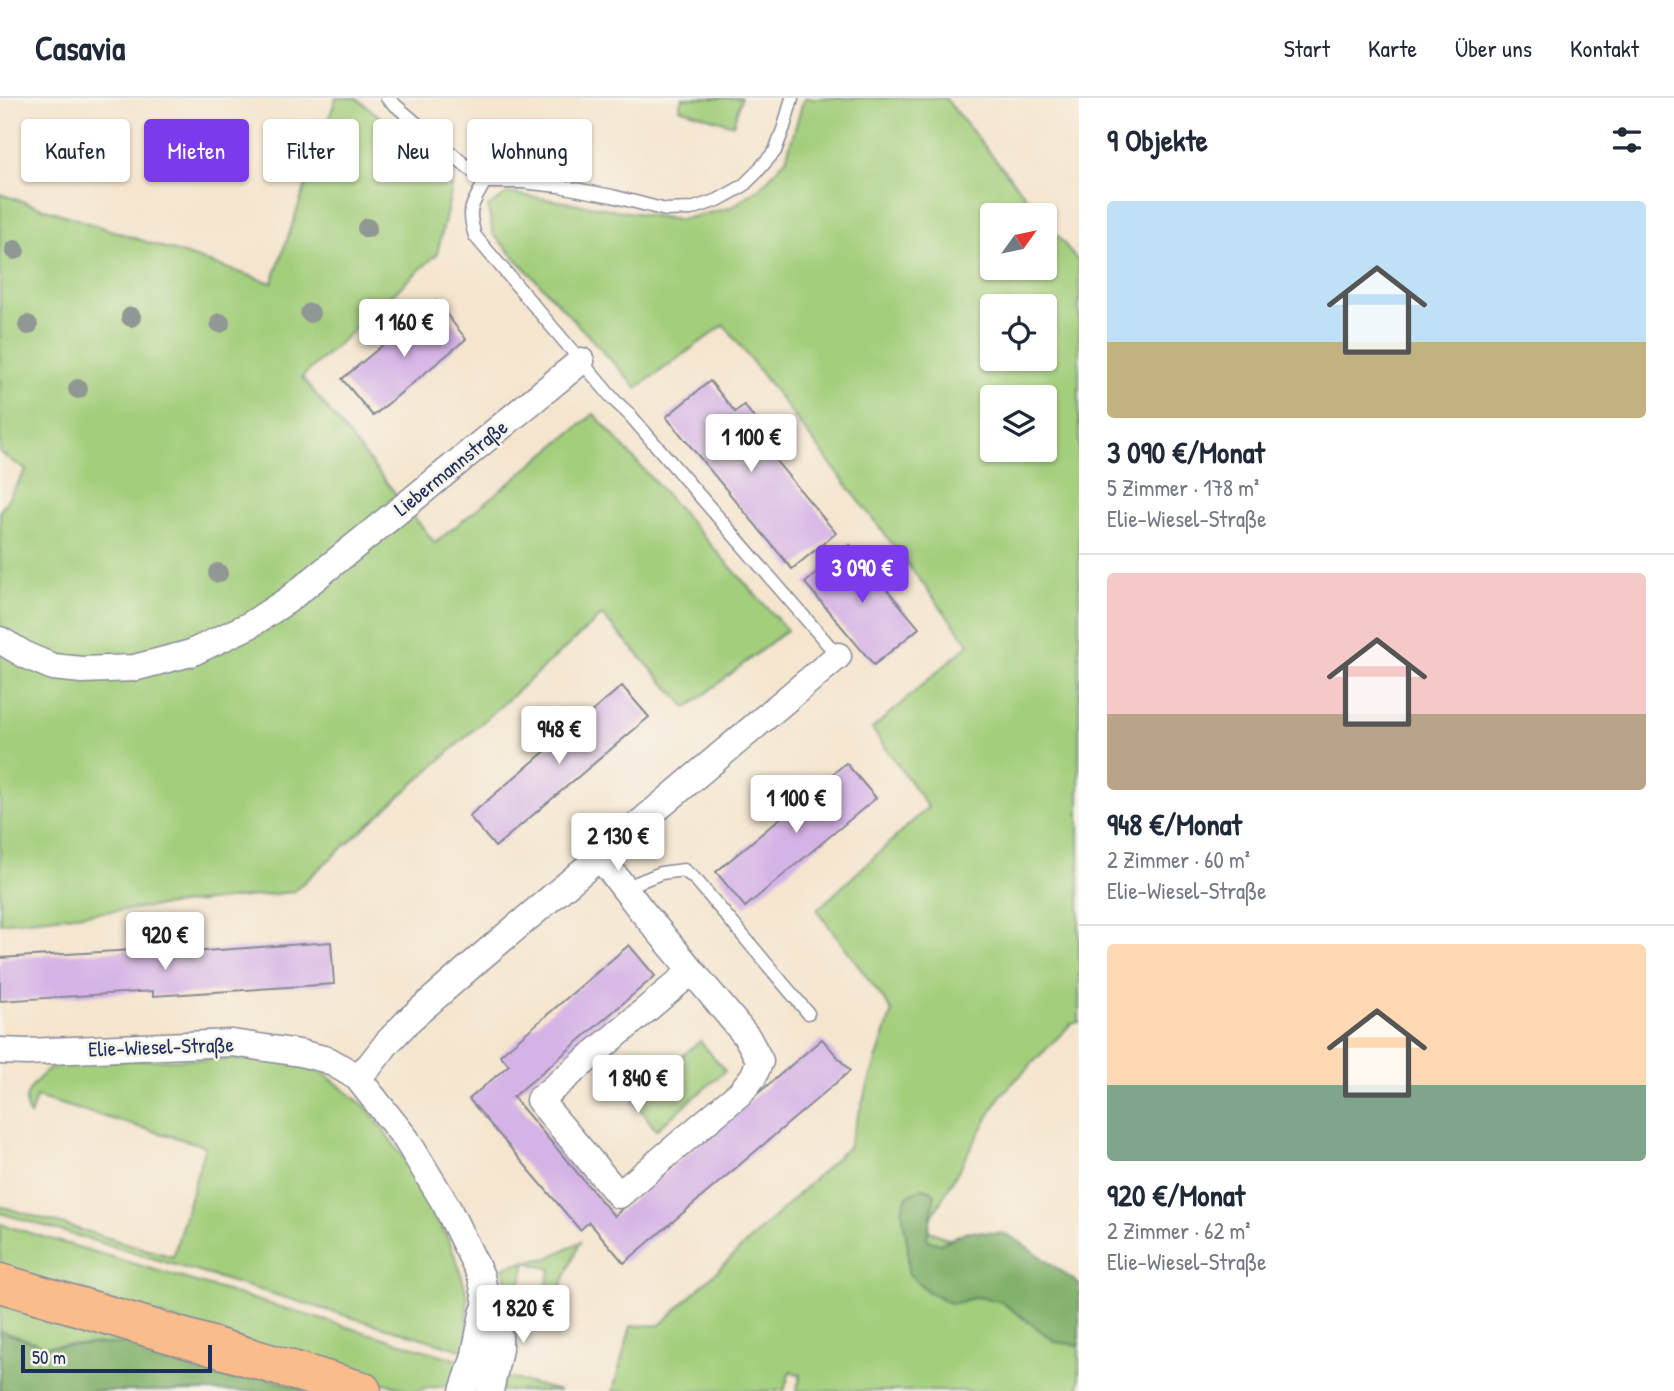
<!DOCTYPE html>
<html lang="de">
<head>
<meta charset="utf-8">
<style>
  :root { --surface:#fff; --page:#f6f6f7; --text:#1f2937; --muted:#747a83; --line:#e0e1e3; --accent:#7c3aed }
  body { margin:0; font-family:"Patrick Hand",sans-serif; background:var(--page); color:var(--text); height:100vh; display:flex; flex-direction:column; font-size:26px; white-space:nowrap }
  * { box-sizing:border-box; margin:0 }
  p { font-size:23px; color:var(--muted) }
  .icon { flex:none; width:38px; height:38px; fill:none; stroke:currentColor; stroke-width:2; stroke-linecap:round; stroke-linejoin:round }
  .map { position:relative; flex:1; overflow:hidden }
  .side { display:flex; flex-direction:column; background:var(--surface); width:595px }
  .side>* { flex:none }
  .top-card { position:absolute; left:21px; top:21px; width:665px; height:63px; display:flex; gap:14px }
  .needle { width:46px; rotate:57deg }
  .tools { position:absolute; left:980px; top:105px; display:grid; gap:14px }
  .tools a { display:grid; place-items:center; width:77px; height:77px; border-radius:7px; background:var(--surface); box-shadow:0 2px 5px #0004; font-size:35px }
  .scale { position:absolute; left:21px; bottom:18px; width:191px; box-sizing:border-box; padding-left:7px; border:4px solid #1b2f5e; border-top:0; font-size:19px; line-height:24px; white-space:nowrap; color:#1b2f5e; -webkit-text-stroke:5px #f7f3e8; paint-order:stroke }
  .price { position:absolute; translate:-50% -60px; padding:0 16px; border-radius:7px; background:#fff; color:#222; font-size:23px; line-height:46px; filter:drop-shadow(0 2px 4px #0008) }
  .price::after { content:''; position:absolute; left:50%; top:42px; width:21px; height:16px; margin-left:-10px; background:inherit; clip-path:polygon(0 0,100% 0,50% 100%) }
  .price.selected { background:var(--accent); color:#fff }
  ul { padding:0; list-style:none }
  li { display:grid; align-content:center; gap:14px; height:371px; padding:0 28px }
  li+li { border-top:2px solid var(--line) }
  li span { display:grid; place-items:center; height:217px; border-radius:7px; color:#555 }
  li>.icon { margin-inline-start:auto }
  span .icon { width:126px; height:126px; fill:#fffc; stroke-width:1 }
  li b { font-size:30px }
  h2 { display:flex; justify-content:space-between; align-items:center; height:84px; padding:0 28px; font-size:30px }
  .pill { padding:0 24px; border-radius:7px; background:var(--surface); box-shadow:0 2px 5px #0004; font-size:24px; line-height:63px }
  .pill.selected { background:var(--accent); color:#fff }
  header { display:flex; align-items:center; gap:42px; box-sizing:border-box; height:98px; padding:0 35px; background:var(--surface); border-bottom:2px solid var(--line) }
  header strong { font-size:33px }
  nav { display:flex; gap:38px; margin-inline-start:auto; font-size:24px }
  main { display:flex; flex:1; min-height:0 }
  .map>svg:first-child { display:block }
  .green { fill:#a3ce7b; stroke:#5f7e6c; stroke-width:2; fill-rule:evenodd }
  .forest { fill:#82b16b; stroke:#4e7064; stroke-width:2 }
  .building { fill:#d5b3e6 }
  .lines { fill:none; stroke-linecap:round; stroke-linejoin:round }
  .service-casing { stroke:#888a96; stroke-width:15 }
  .minor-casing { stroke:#888a96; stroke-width:29 }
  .primary-casing { stroke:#888a96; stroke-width:41 }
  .service { stroke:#fff; stroke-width:12 }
  .minor { stroke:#fff; stroke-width:26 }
  .primary { stroke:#fabc8b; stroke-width:38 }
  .tree { fill:#909794 }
  .labels { text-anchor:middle; stroke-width:5; stroke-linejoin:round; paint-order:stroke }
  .street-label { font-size:21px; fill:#1b2f5e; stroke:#f7f3e8 }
</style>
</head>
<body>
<header>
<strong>Casavia</strong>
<nav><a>Start</a><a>Karte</a><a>Über uns</a><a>Kontakt</a></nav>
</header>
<main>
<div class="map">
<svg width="1079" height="1293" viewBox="0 0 1079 1293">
  <rect width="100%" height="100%" fill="#f7f3e8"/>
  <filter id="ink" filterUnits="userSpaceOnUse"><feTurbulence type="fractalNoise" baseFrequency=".0143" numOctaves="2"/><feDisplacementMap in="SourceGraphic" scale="14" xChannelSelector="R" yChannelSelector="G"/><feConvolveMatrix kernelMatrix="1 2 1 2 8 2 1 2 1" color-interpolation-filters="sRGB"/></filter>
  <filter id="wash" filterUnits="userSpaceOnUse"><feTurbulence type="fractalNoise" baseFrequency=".00686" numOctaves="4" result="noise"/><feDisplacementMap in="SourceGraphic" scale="28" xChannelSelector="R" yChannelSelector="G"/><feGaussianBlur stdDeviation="1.57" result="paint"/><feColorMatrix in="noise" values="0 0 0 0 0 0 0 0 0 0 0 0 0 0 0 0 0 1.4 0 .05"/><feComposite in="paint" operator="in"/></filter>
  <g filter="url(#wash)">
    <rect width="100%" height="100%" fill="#f5e5ce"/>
    <g class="green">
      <path d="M336,0H356L455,77L437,156L302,279L435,445L594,316L787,532L687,610L602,517L293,794L0,825V413L26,372L0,355V96L272,185Z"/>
      <path d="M682,0H741L733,27L679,10Z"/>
      <path d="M804,0H945L1041,117H992V170H1045V122L1079,164V924L1071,926L1001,997L925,1131L1079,1197V1293H796L801,1277L790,1273L784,1293H613L631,1228L660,1227L848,1049L892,913L817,812L928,709L872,631L969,546L724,227L637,290L493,136L488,109L508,95L679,122L730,110L761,89L786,61ZM992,208H1045V261H992ZM992,299H1045V352H992Z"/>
      <path d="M700,943L725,973L656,1032L632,1000Z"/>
      <path d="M227,961L286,963L326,977L368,1011L415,1076L449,1143L459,1169L467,1197L468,1237L465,1253L0,1115V1108L173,1159L205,1048L36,999L30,1018C15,996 44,974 61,963Z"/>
      <path d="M0,1126L462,1263L450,1287L411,1293L0,1170Z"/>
      <path d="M580,1144L559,1193L546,1189L551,1171L526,1164L518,1197L511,1195L503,1170L512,1166L548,1160Z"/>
      <path d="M0,1201L146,1245L45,1248L0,1233Z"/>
      <path d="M502,1278L560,1293H502Z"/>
    </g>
    <g class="forest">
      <path d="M922,1090L930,1092L935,1096L927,1139L930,1143L940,1146L967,1133L1006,1136L1020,1144L1079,1186V1247L1056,1244L1000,1203L977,1199L952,1206L927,1193L908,1175V1149L902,1112L907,1098Z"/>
      <path d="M0,1233L45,1248L146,1245L314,1293H0Z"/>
    </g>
    <g id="blocks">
      <g class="building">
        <path d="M436,203L466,241L373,318L342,281Z"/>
        <path d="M710,283L735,314L744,307L758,325L750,332L836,435L792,471L666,319Z"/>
        <path d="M850,447L919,530L874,567L805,485Z"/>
        <path d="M622,588L649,619L495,749L469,718Z"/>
        <path d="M846,665L876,700L745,809L716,774Z"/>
        <path d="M331,844L334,886L153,898V893L0,903V860L150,851V857Z"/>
        <path d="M629,847L655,878L513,999L614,1118L822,941L850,973L624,1165L589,1124L580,1132L469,1001L509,967L500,957Z"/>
      </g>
    </g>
  </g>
  <g filter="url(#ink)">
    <use href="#blocks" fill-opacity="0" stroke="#888a96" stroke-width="2"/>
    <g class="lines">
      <defs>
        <g id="service">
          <path d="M387,0L485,84"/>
          <path d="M485,84C471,108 467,111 475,138L614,302L629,316L838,558"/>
          <path d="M485,84H522L559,88L612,98L666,112L691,111L718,102L743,88L755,76L775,53L784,29L792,0"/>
          <path d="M624,790L661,775L684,772L697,783L808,915"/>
        </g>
        <g id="minor">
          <path d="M0,542L27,558L53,569L82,572L134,570L191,555L250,527L288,502L418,397L581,263"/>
          <path d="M600,759L642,813L747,939L760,963L753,979L740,995L619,1097L539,1002L692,873"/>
          <path d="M0,953L27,954L232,945L300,955L328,962L357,979L406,1041L446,1107L481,1178L487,1206L499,1238V1251L490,1293"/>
          <path d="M357,979L370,967L387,945L409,922L481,859L838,558"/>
          <path d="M463,1293L474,1261L483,1216L487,1206"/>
        </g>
        <path id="primary" d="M0,1185L362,1293"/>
      </defs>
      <use href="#service" class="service-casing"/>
      <use href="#minor" class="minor-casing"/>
      <use href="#primary" class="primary-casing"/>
      <use href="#service" class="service"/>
      <use href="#minor" class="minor"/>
      <use href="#primary" class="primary"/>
    </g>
    <g class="tree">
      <circle cx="367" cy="130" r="10"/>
      <circle cx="15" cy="152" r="10"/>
      <circle cx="310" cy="215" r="10"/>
      <circle cx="131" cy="219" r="10"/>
      <circle cx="220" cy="225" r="10"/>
      <circle cx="28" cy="227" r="10"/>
      <circle cx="78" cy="291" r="10"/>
      <circle cx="218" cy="475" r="10"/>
    </g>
  </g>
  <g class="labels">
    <g class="street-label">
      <text transform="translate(451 370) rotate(-39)" y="7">Liebermannstraße</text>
      <text transform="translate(161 949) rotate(-2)" y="7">Elie-Wiesel-Straße</text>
    </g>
  </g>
</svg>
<div class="tools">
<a><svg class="needle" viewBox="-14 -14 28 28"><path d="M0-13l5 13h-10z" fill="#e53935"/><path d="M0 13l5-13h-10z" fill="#747a83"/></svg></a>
<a><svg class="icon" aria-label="locate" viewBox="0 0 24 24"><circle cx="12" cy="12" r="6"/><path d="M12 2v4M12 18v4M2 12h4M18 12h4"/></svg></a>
<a><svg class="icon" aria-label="layers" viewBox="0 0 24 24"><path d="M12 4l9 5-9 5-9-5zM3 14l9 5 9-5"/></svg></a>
</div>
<div class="scale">50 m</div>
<b class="price" style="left:404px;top:261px">1 160 €</b>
<b class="price" style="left:751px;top:376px">1 100 €</b>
<b class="price selected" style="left:862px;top:507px">3 090 €</b>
<b class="price" style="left:559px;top:668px">948 €</b>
<b class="price" style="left:796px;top:737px">1 100 €</b>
<b class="price" style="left:618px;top:775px">2 130 €</b>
<b class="price" style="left:165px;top:874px">920 €</b>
<b class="price" style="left:638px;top:1017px">1 840 €</b>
<b class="price" style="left:523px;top:1247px">1 820 €</b>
<div class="top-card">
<a class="pill">Kaufen</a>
<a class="pill selected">Mieten</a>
<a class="pill">Filter</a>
<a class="pill">Neu</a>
<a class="pill">Wohnung</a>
</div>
</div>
<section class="side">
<h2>9 Objekte<svg class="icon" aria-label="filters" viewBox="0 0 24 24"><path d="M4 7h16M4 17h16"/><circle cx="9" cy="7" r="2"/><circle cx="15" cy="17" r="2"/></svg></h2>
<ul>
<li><span style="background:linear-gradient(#bfe0f5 65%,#c2b280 0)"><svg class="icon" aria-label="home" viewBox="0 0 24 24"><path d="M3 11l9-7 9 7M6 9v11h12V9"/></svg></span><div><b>3 090 €/Monat</b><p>5 Zimmer · 178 m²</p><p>Elie-Wiesel-Straße</p></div></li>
<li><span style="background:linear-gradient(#f6c9c9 65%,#b9a48a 0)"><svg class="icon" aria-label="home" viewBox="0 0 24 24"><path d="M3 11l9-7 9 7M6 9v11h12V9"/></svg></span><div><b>948 €/Monat</b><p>2 Zimmer · 60 m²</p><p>Elie-Wiesel-Straße</p></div></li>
<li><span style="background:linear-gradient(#ffd9b3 65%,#7fa58c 0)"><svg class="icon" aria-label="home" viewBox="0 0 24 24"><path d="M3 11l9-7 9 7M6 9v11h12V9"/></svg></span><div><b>920 €/Monat</b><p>2 Zimmer · 62 m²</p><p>Elie-Wiesel-Straße</p></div></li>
</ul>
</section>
</main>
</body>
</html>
